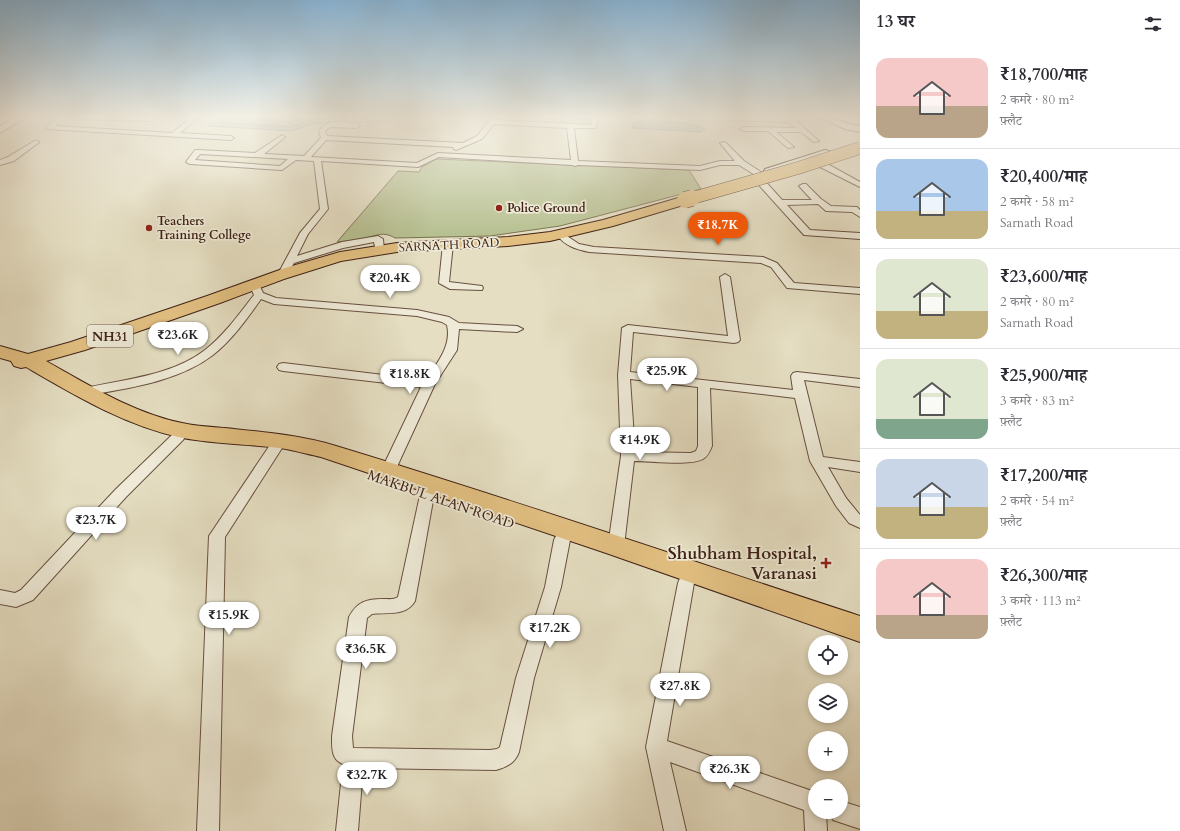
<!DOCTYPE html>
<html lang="hi">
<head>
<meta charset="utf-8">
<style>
  :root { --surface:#fff; --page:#f7f7f7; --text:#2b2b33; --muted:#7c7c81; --line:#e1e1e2; --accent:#ea580c }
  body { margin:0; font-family:Cardo,"Noto Serif Devanagari",serif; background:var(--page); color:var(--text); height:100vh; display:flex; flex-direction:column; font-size:15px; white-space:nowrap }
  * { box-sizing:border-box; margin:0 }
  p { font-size:13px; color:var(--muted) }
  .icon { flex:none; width:22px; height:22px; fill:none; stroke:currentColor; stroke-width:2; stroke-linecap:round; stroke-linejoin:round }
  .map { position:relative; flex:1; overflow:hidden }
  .panel { display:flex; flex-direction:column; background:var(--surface); width:320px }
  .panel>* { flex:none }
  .fabs { position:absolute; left:808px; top:635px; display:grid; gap:8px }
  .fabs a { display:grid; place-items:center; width:40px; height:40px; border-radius:50%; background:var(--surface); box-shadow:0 2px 6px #0003; font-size:20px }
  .price { position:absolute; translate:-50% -34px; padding:0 9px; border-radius:14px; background:#fff; color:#222; font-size:13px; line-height:26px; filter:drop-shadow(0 1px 2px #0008) }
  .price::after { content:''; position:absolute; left:50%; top:24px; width:12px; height:9px; margin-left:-6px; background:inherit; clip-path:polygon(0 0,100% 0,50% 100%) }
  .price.selected { background:var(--accent); color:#fff }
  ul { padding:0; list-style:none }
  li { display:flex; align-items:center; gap:12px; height:100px; padding:0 16px }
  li+li { border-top:1px solid var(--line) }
  li span { display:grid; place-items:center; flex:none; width:112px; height:80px; border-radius:12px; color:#555 }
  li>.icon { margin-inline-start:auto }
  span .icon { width:48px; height:48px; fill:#fffc; stroke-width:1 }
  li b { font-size:17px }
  h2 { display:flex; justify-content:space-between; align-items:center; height:48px; padding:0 16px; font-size:17px }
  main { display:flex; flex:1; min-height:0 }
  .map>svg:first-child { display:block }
  .green { fill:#b7c091; stroke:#7a7053 }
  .water { fill:#9cb9bf; stroke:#767c7b }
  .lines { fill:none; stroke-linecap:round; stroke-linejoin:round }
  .shore { stroke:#6d6d6a; stroke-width:1 }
  .street-casing { stroke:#685040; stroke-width:2 }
  .secondary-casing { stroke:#3e2115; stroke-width:2 }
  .highway-casing { stroke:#3e2115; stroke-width:2 }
  .street { fill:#eeead7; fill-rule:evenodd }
  .secondary { fill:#eeead7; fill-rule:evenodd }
  .highway { fill:#e2bf81; fill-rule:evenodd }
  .highway-bridge-far1-casing { stroke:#3e2115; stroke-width:13; stroke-linecap:butt }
  .highway-bridge-casing { stroke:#3e2115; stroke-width:17; stroke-linecap:butt }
  .highway-bridge-far1 { stroke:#e2bf81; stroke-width:12 }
  .highway-bridge { stroke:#e2bf81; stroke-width:16 }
  .poi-dot { fill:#8f2418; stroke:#eeead7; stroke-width:1.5 }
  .labels { text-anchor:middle; stroke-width:3.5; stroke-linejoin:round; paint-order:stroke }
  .far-poi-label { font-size:12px; font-weight:bold; fill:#3e2115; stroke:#eeead7; text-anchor:start }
  .far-street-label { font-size:12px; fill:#3e2115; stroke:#eeead7 }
  .shield { fill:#eeead7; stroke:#735d4f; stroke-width:1 }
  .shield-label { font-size:13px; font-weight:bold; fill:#3e2115 }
  .street-label { font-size:14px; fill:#3e2115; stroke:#eeead7 }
  .near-poi-label { font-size:17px; font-weight:bold; fill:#3e2115; stroke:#eeead7; text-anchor:end }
</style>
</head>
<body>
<main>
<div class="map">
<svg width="860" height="831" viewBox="0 0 860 831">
  <rect width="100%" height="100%" fill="#e5dec2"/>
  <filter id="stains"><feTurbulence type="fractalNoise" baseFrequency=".005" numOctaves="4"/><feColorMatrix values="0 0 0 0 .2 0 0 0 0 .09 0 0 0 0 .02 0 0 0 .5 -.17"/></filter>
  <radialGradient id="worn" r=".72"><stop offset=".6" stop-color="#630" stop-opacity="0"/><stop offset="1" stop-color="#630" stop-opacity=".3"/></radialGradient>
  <g class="green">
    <path d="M539,117H590L589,126L537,123Z"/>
    <path d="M436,159L689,170L701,189L560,226L490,236L395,238C382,230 373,237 359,240C352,241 345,241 337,242L398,171L419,172L422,167Z"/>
  </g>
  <g class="water">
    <path d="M219,117H377L391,118L390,121L351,123H316L291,131L208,126Z"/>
    <path d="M642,121C660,122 689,120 705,129L701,132L632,128L633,123Z"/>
  </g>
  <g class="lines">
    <g class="shore">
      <path d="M221,117L222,123L290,127L315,119L385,117"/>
      <path d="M226,117L290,122L304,117"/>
    </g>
    <defs>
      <g id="street">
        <path d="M60,117H68L55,126L172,133L192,117H199L180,133L231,136L234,138L231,140L46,129V127Z"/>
        <path d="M78,117H151L154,119L151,121L81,119Z"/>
        <path d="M492,117H498L496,120L591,125L592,117H598L596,128H574L578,161L700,166L720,161H735L720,143L725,142L744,161L761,172L765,181L782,200H812L799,186L803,184H806L821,199L831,206L857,207L860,210V217L852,212L826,211L818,204L787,205L810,230L860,233V239L804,235L758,184L755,175L739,165H720L700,170L578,165L575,166L572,165L439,157L418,167L321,161L328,209L308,234L297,256L342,242L378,236L383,239L384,250L382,252H376L374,242L343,248L294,263L286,276L283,277L278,274L300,233L320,209L314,161L296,160L282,170L190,164L186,162L195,150H198L255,153L282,135L285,137L284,138L264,154L304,156L321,138L319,131C328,118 343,122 357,124L360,126L357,128L330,127L325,131L327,136L463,143L477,136ZM494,124L567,128L571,160L438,153L417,163L311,157L326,140L453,147L454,149L456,150L482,139ZM200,154L288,159L280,166L195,160Z"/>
        <path d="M731,117H822L819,119L796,121L819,141L814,142L801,132H776L794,147L788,148L768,131H743L740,129L743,127L796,128L788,122L729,120L728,119Z"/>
        <path d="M36,140L39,142L38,143L14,161L0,165V160L8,157Z"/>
        <path d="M816,161H822L860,182V187L816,165Z"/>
        <path d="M561,232L579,244L594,247L763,257L777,263L794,283L860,288V294L787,288L771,267L761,263L589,252C576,249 565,246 557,235Z"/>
        <path d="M448,241L453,244L449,282L482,286L483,288L482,290L450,289L439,283L443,244Z"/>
        <path d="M725,274L730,277L740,340L738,342L734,343L633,332L630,372L793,390L791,376L793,373L797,372L860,379V387L804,380L823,457L860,462V472L828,467L846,498L860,515V528L849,523L836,506L810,461L795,398L710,388L712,446C710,451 708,456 703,459C691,466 650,461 634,461L624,546L622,550L616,552L610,550L608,546L621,456L618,375L622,328L628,325L728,336L720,277ZM630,379L698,387V446L696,451L691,453L635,452Z"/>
        <path d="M254,281L258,282L263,293L276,298L417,310L449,317L459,323L517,326L523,329L517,332L459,329L457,350L435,384L395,471L393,474L388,476L383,474L381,471L421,387L283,371L279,370L277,367L279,364L283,363L426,380C437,363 452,346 447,325L442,322L417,316L274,304L261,299C247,319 232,340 213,355C178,382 127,388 85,396L81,395L79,392L81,389C122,379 170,377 205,350C223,336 237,317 250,300L254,295L249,284Z"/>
        <path d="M178,433L183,434L185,437L183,440L126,497L33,600L16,607L0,604V590L15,593L21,590L116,489L173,434Z"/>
        <path d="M275,444L280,445L282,448L225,537L219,831H197L209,536L270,445Z"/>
        <path d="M427,490L432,491L434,495L415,601C406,617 386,612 372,614L367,618L352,736L353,748L490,750L497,749L500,747L516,678L545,587L554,540L556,536L562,534L568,536L570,540L561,587L534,678L519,752C515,763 507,767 496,770L363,768L358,831H336L343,764C331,760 332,747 332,736L349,617C357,602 366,599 383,599C388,599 394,600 398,597L420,495L422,491Z"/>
        <path d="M686,576L692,578L694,583L667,741L815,792V812H826L827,831H805L804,810L670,762L686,831H664L646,747L678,583L680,578Z"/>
        <path d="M841,801L860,807V829L833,820L830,812H841Z"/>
      </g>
      <g id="secondary">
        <path d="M15,117H26L0,133V126Z"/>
        <path d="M818,117C834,117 844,124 860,126V132L845,129Z"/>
        <path d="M825,150L829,151L830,153L829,155L769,174L764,171L765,169Z"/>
      </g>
      <path id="highway" d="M685,196L690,197L692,200L690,203L613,226L550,241L508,246L397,252L341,261L284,279L220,303L85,350L46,361C89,385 133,413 182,423C196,426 211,427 225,428C262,432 300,435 336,446C511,499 686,559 860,616V642L606,553L321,457C307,454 293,450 280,448C248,444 214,444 183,438C126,426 76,396 26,367L21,368L14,366L11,361L0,358V346L28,354L71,342L207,296L285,268L340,252L397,243L508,237L550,232L603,220Z"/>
    </defs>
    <use href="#street" class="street-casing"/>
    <use href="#secondary" class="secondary-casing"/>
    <use href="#highway" class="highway-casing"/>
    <use href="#street" class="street"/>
    <use href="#secondary" class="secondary"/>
    <use href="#highway" class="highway"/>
    <defs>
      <path id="highway-bridge-far1" d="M689,199L798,168L860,148"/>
      <path id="highway-bridge" d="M685,200L692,198"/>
    </defs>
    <use href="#highway-bridge-far1" class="highway-bridge-far1-casing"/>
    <use href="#highway-bridge" class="highway-bridge-casing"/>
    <use href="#highway-bridge-far1" class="highway-bridge-far1"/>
    <use href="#highway-bridge" class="highway-bridge"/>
  </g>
  <linearGradient id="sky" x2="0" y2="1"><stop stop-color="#89b6d8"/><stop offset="0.5" stop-color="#f3f0e4"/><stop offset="1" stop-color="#f3f0e4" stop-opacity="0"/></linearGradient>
  <rect width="860" height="234" fill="url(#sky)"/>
  <g class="poi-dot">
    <circle cx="499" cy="208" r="4"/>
    <circle cx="149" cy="228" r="4"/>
    <path d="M824 557h4v4h4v4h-4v4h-4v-4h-4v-4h4z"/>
  </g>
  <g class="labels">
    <g class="far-poi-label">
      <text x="507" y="212">Police Ground</text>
      <text x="157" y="225">Teachers<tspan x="157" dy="14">Training College</tspan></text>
    </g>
    <g class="far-street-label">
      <text transform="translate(449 245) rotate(-3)" y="4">SARNATH ROAD</text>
    </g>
    <rect class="shield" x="87" y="325" width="46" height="22" rx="3"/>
    <g class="shield-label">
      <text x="110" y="341">NH31</text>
    </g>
    <g class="street-label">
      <text transform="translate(441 499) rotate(19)" y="5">MAKBUL ALAN ROAD</text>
    </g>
    <g class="near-poi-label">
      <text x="817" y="559">Shubham Hospital,<tspan x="817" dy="20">Varanasi</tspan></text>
    </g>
  </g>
  <rect width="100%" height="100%" filter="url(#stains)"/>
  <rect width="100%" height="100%" fill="url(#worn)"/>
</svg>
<div class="fabs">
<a><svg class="icon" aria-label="locate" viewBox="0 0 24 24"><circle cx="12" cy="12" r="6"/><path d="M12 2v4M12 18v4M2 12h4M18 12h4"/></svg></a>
<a><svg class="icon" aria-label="layers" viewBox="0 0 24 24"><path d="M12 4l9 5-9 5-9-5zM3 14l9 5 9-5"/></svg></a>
<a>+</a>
<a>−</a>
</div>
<b class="price selected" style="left:718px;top:246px">₹18.7K</b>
<b class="price" style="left:390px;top:299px">₹20.4K</b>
<b class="price" style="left:178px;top:356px">₹23.6K</b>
<b class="price" style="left:667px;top:392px">₹25.9K</b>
<b class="price" style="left:410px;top:395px">₹18.8K</b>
<b class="price" style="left:640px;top:461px">₹14.9K</b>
<b class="price" style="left:96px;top:541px">₹23.7K</b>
<b class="price" style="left:229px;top:636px">₹15.9K</b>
<b class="price" style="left:550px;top:649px">₹17.2K</b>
<b class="price" style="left:366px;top:670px">₹36.5K</b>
<b class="price" style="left:680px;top:707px">₹27.8K</b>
<b class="price" style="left:730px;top:790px">₹26.3K</b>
<b class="price" style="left:367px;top:796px">₹32.7K</b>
</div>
<section class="panel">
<h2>13 घर<svg class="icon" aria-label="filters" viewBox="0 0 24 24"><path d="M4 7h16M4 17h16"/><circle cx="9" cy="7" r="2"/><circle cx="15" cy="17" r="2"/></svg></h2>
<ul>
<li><span style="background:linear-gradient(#f6c9c9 60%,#b9a48a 0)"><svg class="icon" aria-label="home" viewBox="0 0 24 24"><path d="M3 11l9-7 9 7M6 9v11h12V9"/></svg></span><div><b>₹18,700/माह</b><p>2 कमरे · 80 m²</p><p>फ़्लैट</p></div></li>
<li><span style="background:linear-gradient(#a9c7e8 65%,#c2b280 0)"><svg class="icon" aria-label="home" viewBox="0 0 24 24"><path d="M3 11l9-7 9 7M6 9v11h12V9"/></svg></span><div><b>₹20,400/माह</b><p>2 कमरे · 58 m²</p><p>Sarnath Road</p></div></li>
<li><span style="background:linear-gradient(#dfe7d0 65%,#c2b280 0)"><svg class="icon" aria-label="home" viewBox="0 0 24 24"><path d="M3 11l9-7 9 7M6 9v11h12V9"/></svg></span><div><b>₹23,600/माह</b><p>2 कमरे · 80 m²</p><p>Sarnath Road</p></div></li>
<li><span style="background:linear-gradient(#dfe7d0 75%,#7fa58c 0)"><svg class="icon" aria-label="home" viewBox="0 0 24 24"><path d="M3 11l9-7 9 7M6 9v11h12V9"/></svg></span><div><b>₹25,900/माह</b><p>3 कमरे · 83 m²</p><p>फ़्लैट</p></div></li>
<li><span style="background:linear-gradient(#c9d6e8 60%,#c2b280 0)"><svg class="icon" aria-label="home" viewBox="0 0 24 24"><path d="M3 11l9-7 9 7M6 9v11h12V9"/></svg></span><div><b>₹17,200/माह</b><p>2 कमरे · 54 m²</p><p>फ़्लैट</p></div></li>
<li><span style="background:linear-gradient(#f6c9c9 70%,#b9a48a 0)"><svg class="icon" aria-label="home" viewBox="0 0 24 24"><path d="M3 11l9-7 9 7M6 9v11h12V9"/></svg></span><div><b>₹26,300/माह</b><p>3 कमरे · 113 m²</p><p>फ़्लैट</p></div></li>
</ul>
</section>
</main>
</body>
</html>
